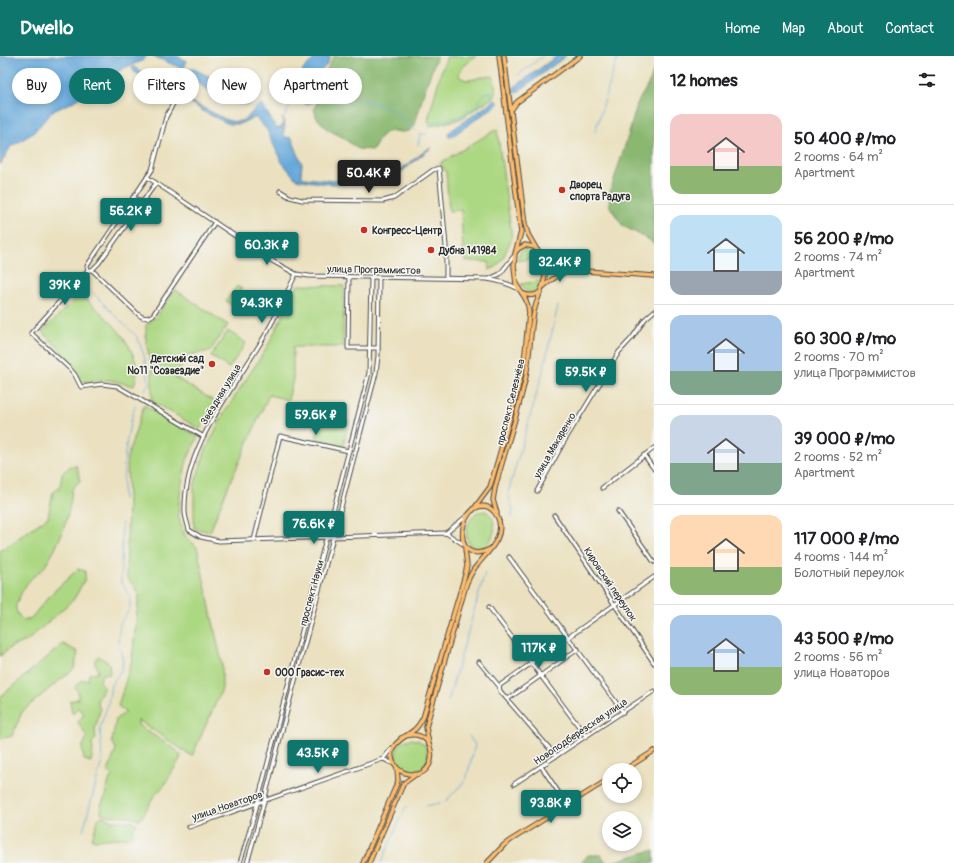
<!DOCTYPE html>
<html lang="en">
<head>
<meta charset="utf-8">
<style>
  :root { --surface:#fff; --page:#f6f6f6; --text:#202124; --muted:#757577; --line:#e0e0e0; --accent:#0f766e }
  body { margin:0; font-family:Pangolin,sans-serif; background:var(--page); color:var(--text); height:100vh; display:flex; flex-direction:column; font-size:15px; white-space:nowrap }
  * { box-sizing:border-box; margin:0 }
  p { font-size:13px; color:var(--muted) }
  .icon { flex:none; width:22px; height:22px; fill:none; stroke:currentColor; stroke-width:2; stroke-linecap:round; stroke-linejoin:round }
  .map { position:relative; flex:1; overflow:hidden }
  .side { display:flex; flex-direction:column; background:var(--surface); width:300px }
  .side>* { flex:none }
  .guide { position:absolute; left:12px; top:12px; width:380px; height:36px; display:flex; gap:8px }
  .controls { position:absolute; left:602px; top:707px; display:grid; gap:8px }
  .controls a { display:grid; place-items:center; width:40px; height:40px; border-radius:50%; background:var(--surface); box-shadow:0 2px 6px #0003; font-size:20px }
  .price { position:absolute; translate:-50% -34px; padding:0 9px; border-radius:4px; background:var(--accent); color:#fff; font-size:13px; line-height:26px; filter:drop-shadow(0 1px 2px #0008) }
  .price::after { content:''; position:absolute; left:50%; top:24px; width:12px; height:9px; margin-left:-6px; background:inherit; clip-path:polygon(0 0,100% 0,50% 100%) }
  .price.on { background:#222; color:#fff }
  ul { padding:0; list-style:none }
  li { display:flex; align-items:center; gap:12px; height:100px; padding:0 16px }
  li+li { border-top:1px solid var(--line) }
  li span { display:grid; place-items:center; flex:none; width:112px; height:80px; border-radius:12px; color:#555 }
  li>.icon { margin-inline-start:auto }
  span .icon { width:48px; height:48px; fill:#fffc; stroke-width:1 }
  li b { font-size:17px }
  h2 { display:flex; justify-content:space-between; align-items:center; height:48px; padding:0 16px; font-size:17px }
  .chip { padding:0 14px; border-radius:18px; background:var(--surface); box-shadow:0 2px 6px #0003; font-size:14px; line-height:36px }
  .chip.on { background:var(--accent); color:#fff }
  header { display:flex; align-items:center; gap:24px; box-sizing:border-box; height:56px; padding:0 20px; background:var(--accent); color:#fff }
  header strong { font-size:19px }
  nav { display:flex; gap:22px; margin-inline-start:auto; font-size:14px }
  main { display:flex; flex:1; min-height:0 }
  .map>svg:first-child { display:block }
  .green { fill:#add883; stroke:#6c8257 }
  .forest { fill:#8ab871; stroke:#5a724e }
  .water { fill:#66a8da; stroke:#486a82 }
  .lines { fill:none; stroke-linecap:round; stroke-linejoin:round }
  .stream { stroke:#66a8da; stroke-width:1 }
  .minor-casing { stroke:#484641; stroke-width:5 }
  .major-casing { stroke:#484641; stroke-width:5.5 }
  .minor { stroke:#fff; stroke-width:3 }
  .major { stroke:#fcbd6f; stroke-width:3.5 }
  .poi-dot { fill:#c8321e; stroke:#f6f6f2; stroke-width:1.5 }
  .labels { text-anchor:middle; stroke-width:3; stroke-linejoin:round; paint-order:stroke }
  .poi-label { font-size:10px; font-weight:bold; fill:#2b2b2b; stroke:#f6f6f2; text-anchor:start }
  .street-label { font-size:10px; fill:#2b2b2b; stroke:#f6f6f2 }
</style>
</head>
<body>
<header>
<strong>Dwello</strong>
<nav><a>Home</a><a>Map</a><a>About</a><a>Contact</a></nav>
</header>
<main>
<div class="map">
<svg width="654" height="807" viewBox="0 0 654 807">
  <rect width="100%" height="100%" fill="#f6f6f2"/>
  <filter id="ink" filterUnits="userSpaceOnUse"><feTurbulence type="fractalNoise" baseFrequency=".025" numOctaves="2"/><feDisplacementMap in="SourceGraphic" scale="8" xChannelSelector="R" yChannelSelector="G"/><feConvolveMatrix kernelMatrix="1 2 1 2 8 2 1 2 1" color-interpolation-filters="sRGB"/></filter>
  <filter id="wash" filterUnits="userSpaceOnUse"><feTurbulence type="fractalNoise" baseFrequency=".012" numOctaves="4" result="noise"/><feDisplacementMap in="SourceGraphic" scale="16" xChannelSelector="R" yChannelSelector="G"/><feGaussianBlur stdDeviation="0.9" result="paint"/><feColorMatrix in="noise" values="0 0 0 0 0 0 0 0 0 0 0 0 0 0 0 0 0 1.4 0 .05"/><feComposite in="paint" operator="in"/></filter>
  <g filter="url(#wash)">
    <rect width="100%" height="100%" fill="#ebe1c0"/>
    <g class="green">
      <path d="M447,0H476C469,6 460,11 459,20C469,30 482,17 493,21L495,28V40L460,63L433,70L428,67L429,60L441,16Z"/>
      <path d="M497,73L512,182L502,204L496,211L489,214V206L465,205L463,197L461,154L449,155L446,116L440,107Z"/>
      <path d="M525,193L534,195L539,201L517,205L520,196Z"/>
      <path d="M542,225L538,233L533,237L526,235L521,228Z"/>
      <path d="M298,229L344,230L343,291H293V323L288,344L269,339L225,438L210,476L194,472V430L206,393L224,357L266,293Z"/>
      <path d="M237,230L242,233L236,241L234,240L236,242L231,249L226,245Z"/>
      <path d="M174,233L228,269L210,295L188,299L175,321L217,347L200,373L153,346L152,344V313L146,287V269L157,260Z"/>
      <path d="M80,238C103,259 133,281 137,314C137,319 135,325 134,330L110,324L81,326C73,305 58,291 42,276Z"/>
      <path d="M228,275L246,287L229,312L211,300Z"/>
      <path d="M144,349L198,381L187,404L181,431L178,459L185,480L197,491L222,608V633L192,700L138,664V669L176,694L181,699L180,703L163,731L155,739L140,764C136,764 135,762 131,761C121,758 111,762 101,757V748L107,738L106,735L110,722L113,720L108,716L116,693L112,685L116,663L126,656L118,650L132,604L139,538L126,519L128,451L127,402Z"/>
      <path d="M322,358L349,365L343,391L316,384Z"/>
      <path d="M70,410H77L80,425L72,433C70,460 60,488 45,510C41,516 34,519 29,525C26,528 17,544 16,549C15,556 19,560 24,565L31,562L52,537L78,513L85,515V523L74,543L27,585L13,590L0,600V495L48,461L53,436L60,431L62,418Z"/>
      <path d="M485,455C503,463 493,497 473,492C462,484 466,462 478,456C479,456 484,455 485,455Z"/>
      <path d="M63,588L78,596L74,613L49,633L22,656L12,680L0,683V641Z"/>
      <path d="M98,600L109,607L110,618H102L100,626L104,631L97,645L100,654L95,674L96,683L92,687L93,695L91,706L84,704L82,692L87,681L78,666L84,658L78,651L74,657H72L70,645L78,643V636L75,631L81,624H88L89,618L98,616L97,610L94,606Z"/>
      <circle cx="412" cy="699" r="16"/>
      <path d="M102,760L112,765H131L137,768L132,775L134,778L129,781L96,784L92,783L98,763Z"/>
    </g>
    <g class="forest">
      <path d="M334,0H437L423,39L415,69L409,75L402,76L394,75L386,76L381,80L373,94L358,93L342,81L327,73L316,61L314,52C319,45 317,42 319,33C321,21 329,11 334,0Z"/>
      <path d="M654,13V188L648,183L623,170L610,151L609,139L630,74L637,48L650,25Z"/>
      <path d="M649,795H654V807H608Z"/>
      <path d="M588,799H601L607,807H581Z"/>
    </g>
    <g class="water">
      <path d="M0,0H147L142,5L124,12L110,20L71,47L53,55L33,77L19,86L11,90L0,109Z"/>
      <path d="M153,0H177L186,5L185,11L181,12Z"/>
      <path d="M316,0H331L326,10L321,15L320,22L312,40L317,44L306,49L296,38L293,39V45L291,46L292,37C300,31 299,22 303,14C307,8 313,6 316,0Z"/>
      <path d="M557,0H566L516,37L512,36L513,32Z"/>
      <path d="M133,10L140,15L172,26L179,35L192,46L227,64C246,70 248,58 259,49L263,50L277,73L283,70V62L285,70L283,78L286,81L292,82L302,108L301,118L303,122H305L335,125L372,120L382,123L399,115L429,92H431L401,116L387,122L382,125C366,121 352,127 335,128C322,128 308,125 296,123L281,105L267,74L256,62H252L240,68H229L204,56L186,43L169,28L154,25L134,16L132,11Z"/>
      <path d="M192,12L218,25L220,30L216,35L210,36L191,21L186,15Z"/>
      <path d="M224,30H231L251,41L252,46L248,49C237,48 226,47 221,36Z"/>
      <path d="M495,44L498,46V48L451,81H449L448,77Z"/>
    </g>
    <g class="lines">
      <g class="stream">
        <path d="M518,19L543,0"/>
        <path d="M316,43C326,47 338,42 348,38L391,53L415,74"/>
        <path d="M283,62L285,60L292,46"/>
        <path d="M429,71L432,67L462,60L479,48L480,43L486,37L491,35L493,46"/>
        <path d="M595,76L618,0"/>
        <path d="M419,78H427"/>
        <path d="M418,89L420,78"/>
        <path d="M88,232L137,281L144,299L149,326L145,334"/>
        <path d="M123,443C123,410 125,382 135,350"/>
        <path d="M512,461L513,454L508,437L542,319L558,250"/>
        <path d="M448,645L485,517"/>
        <path d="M425,750L445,746L466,724L475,689L469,680"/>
        <path d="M83,775L102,705L100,671L108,649L111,629L122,613L123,604L118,587L120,568L130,552V540L121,526L122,467"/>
        <path d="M381,807L405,752L407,751"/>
      </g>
    </g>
  </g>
  <g filter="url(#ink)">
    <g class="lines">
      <defs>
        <g id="minor">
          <path d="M174,46L166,61L152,114L87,210L88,214H92L139,259C144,263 149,262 153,259L215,166"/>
          <path d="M147,121L274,206L296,218L309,220L487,223C499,225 508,227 519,233"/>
          <path d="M280,135L290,141L302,144L383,145L394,142L433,114L439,112L446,190V222"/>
          <path d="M133,141L143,147"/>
          <path d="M88,214L31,277L71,314L75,319L81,331L102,328L117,330L204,381"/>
          <path d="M92,214L99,207L156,127"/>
          <path d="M296,218C284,242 273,268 258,291C227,342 183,394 185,456C185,462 188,468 189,474L201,481L219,485L446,477L463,488"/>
          <path d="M349,221L348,292H378"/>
          <path d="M489,223L500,218L514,200"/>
          <path d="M644,399L654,413"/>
          <path d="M602,432L654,392"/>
          <path d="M537,435L562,389L619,296L632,282L645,263L654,255"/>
          <path d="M618,455L654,506"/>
          <path d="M554,459L654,607"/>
          <path d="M446,477L468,459"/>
          <path d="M254,484L280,380L349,395"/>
          <path d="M509,501L623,656"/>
          <path d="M489,551L586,680"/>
          <path d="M479,606L499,630L500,635L556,700"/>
          <path d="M499,630L654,521"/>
          <path d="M508,643L578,593"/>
          <path d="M383,703L394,708"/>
          <path d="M541,710L567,749"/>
          <path d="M514,728L654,635"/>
          <path d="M189,771L383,703L392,692"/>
          <path d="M240,807L254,760L369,317L371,222"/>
          <path d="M247,807C262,757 274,705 287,655C317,542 347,430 376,317L378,300L379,222"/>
        </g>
        <g id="major">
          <path d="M499,0L520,169L521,176L516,194"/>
          <path d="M504,0L525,168L528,178L536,192"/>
          <path d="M512,53L517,46L580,0"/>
          <path d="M544,230C553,222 560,217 571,214"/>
          <path d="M522,237C528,240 534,241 540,236"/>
          <path d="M473,454L490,431L515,345L524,307L529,257L528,250L525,242L516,228L514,210L515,197L518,193L525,189L534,191L552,206L572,214L654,220"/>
          <path d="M497,457L493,444L495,432C505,395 518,358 526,320C530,299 530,277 534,256C539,232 552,224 540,197"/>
          <path d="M401,682C438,665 442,724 409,718C403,717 397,713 394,708C385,689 403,683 414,674C418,671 420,667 423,662L465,519L467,510L465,492"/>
          <path d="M429,689L426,671L466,529C468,523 471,518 474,513C485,498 508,481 497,460C494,455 489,450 483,450C457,451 452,512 490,493"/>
          <path d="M624,714L654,695"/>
          <path d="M363,807L398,725L397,712"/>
          <path d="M369,807L402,731L404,727L415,719"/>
          <path d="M487,807L504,789L511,784L609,723"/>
        </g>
      </defs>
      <use href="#minor" class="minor-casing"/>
      <use href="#major" class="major-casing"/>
      <use href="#minor" class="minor"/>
      <use href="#major" class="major"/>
    </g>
  </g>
  <g class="poi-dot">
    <circle cx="562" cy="134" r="4"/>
    <circle cx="364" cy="174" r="4"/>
    <circle cx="431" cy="194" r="4"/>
    <circle cx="212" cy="308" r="4"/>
    <circle cx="267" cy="616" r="4"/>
  </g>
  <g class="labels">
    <g class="poi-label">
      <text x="570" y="132">Дворец<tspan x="570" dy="12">спорта Радуга</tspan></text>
      <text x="372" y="178">Конгресс-Центр</text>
      <text x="439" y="198">Дубна 141984</text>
      <text x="204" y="306" text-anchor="end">Детский сад<tspan x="204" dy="12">№11 "Созвездие"</tspan></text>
      <text x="275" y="620">ООО Грасис-тех</text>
    </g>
    <g class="street-label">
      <text transform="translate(374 213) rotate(1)" y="4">улица Программистов</text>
      <text transform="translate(220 338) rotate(-59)" y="4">Звёздная улица</text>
      <text transform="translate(510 346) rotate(-76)" y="4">проспект Селезнёва</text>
      <text transform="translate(554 389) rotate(-60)" y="4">улица Макаренко</text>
      <text transform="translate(611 528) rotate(56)" y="4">Кировский переулок</text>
      <text transform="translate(311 537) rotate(-75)" y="4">проспект Науки</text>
      <text transform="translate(580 675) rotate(-34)" y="4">Новоподберезская улица</text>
      <text transform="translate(227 749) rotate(-19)" y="4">улица Новаторов</text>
    </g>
  </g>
</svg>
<div class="controls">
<a><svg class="icon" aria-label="locate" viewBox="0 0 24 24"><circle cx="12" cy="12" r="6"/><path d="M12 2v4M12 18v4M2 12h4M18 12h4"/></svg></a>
<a><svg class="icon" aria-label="layers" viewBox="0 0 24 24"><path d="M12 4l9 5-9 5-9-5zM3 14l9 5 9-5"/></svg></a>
</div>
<b class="price on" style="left:369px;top:138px">50.4K ₽</b>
<b class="price" style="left:131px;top:176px">56.2K ₽</b>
<b class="price" style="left:267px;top:210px">60.3K ₽</b>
<b class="price" style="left:560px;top:227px">32.4K ₽</b>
<b class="price" style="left:65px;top:250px">39K ₽</b>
<b class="price" style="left:262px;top:268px">94.3K ₽</b>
<b class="price" style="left:586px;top:337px">59.5K ₽</b>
<b class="price" style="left:316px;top:380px">59.6K ₽</b>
<b class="price" style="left:314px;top:489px">76.6K ₽</b>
<b class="price" style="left:539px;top:613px">117K ₽</b>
<b class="price" style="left:318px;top:718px">43.5K ₽</b>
<b class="price" style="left:551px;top:768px">93.8K ₽</b>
<div class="guide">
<a class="chip">Buy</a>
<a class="chip on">Rent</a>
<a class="chip">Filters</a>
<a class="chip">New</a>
<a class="chip">Apartment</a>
</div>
</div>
<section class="side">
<h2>12 homes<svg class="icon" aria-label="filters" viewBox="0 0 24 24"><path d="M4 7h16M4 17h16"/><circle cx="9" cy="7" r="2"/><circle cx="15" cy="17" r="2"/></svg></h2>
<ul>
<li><span style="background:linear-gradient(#f6c9c9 65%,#8fb573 0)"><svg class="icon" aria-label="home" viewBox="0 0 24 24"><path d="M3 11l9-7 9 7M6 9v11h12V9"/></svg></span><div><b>50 400 ₽/mo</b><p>2 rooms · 64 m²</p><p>Apartment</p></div></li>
<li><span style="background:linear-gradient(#bfe0f5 70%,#9aa5b1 0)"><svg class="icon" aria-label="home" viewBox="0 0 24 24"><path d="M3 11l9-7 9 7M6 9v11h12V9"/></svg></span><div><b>56 200 ₽/mo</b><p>2 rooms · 74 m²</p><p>Apartment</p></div></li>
<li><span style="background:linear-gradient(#a9c7e8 70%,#7fa58c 0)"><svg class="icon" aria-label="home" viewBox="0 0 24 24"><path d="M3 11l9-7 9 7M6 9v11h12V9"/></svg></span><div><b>60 300 ₽/mo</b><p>2 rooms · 70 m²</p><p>улица Программистов</p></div></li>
<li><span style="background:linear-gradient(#c9d6e8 60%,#7fa58c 0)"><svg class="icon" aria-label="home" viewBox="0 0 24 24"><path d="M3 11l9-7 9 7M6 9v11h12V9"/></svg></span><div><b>39 000 ₽/mo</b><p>2 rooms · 52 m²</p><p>Apartment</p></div></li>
<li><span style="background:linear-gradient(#ffd9b3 65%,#8fb573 0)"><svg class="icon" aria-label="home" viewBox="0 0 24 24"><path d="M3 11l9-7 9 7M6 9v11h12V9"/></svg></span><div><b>117 000 ₽/mo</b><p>4 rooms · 144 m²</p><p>Болотный переулок</p></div></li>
<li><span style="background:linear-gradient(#a9c7e8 65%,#8fb573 0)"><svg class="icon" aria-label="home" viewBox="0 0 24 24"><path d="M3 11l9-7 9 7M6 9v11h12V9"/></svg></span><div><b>43 500 ₽/mo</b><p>2 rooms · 56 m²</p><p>улица Новаторов</p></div></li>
</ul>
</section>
</main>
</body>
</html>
